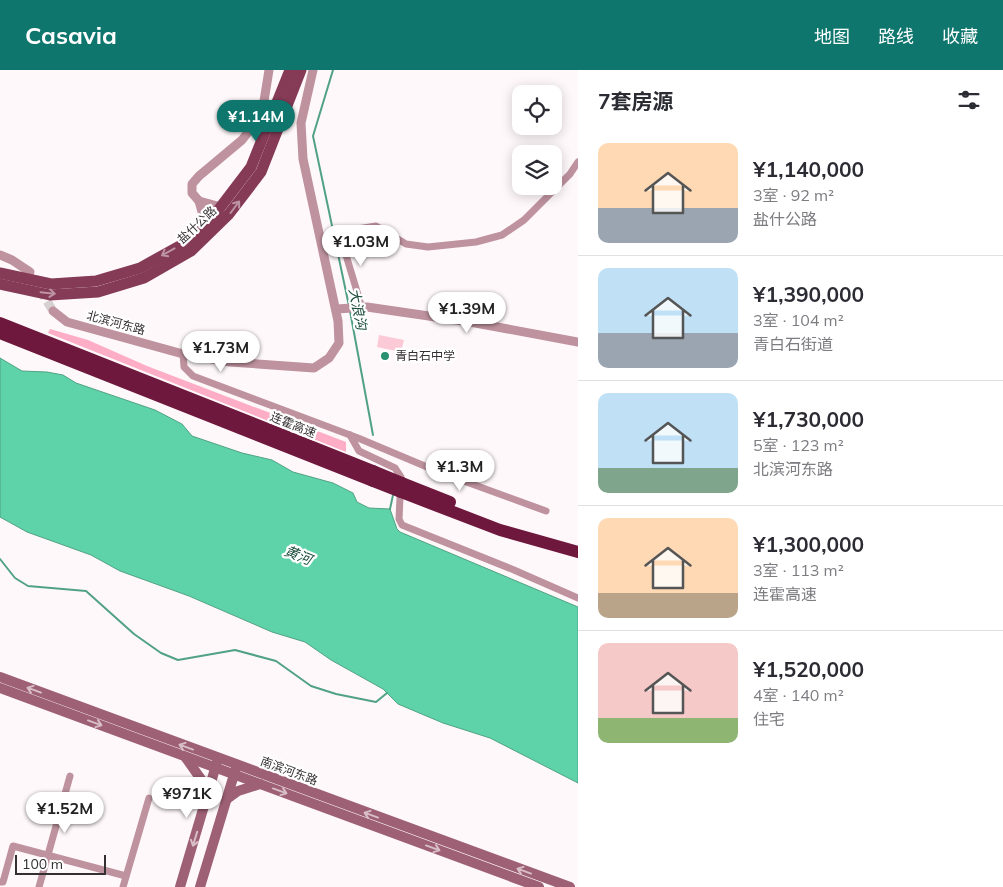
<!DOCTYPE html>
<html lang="zh">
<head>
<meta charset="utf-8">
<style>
  :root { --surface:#fff; --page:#f7f7f7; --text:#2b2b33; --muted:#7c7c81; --line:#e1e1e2; --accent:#0f766e }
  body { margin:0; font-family:Mulish,"Noto Sans SC",sans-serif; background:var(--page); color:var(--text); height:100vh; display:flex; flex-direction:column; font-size:19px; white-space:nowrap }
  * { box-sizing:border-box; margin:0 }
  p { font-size:16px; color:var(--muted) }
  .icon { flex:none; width:28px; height:28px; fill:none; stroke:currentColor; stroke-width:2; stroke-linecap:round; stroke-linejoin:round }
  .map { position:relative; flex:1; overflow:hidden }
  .panel { display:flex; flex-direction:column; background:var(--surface); width:425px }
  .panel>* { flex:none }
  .controls { position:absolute; left:512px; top:15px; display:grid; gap:10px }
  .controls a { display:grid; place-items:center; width:50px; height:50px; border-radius:10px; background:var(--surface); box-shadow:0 2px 12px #0003; font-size:25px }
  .scale { position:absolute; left:15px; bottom:12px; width:91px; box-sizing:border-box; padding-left:5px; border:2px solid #343031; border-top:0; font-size:14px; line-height:18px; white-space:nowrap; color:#343031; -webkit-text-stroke:4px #fff; paint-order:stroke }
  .price { position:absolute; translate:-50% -42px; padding:0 11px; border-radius:18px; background:#fff; color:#222; font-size:16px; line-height:32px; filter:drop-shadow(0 1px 2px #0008) }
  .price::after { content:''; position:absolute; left:50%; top:30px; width:15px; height:11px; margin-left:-8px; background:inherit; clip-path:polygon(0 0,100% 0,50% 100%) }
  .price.selected { background:var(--accent); color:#fff }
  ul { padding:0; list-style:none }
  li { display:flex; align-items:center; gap:15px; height:125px; padding:0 20px }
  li+li { border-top:1px solid var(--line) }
  li span { display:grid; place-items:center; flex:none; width:140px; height:100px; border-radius:10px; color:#555 }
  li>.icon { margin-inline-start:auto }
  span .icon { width:60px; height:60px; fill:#fffc; stroke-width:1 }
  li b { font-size:21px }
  h2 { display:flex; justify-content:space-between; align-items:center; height:60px; padding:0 20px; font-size:21px }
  header { display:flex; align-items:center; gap:30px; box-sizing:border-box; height:70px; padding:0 25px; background:var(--accent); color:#fff }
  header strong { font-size:24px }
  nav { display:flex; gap:28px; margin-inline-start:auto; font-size:18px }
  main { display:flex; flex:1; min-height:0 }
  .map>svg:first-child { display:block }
  .green { fill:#fcc9d7 }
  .forest { fill:#feadc6 }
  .water { fill:#5ed3a9; stroke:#51a285 }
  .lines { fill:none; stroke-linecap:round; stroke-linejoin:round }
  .stream { stroke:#51a285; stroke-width:2 }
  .tertiary-tunnel { stroke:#d6d0d2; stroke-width:9; stroke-dasharray:9 4.5; stroke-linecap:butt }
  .minor { stroke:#be929f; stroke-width:7 }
  .tertiary { stroke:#be929f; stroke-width:9 }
  .secondary { stroke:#9e6074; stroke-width:10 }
  .primary { stroke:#853b56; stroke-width:11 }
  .motorway { stroke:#6e183d; stroke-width:12 }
  .motorway-bridge { stroke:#6e183d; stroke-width:12 }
  .oneway { stroke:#bc93a2 }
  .oneway2 { stroke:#d8bfc7 }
  .poi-dot { fill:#28916f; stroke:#fff; stroke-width:2 }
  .labels { text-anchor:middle; stroke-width:4.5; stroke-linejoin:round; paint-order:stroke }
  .street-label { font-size:12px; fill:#343031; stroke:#fff }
  .poi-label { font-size:12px; fill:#343031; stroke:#fff; text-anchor:start }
  .water-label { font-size:14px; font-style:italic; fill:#1f503f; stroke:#fff }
</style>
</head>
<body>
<header>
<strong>Casavia</strong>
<nav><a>地图</a><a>路线</a><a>收藏</a></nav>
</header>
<main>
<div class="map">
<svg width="578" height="817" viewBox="0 0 578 817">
  <rect width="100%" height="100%" fill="#fff8fa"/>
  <path class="green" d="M379,265L404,270L401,282L377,277Z"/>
  <path class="forest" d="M50,259L88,270L147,296L346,372V382L48,263Z"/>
  <path class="water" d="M0,288L22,301L47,302L63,305L76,313L155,340L182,354L192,366L242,383L272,390L293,402L333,413L353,423L357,432L369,438L390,439L397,459L400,462L578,537V713L490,668L443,653L398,634L383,619L331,590L305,572L272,562L189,526L120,501L91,485L27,462L0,447Z"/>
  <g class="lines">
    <g class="stream">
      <path d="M333,0L313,66L349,236"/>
      <path d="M350,241L373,365"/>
      <path d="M390,439L393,425"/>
      <path d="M0,489L15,508L28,516L86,521L134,564L161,583L178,590L235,580L276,591L311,616L336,624L376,632L387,623"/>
    </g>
    <path class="tertiary-tunnel" d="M40,220L53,241"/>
    <g class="minor">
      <path d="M362,238L339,162L376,156L406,174L428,177L476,172L502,165L524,150L570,104L578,92"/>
      <path d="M183,284L184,297L193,306L358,368L439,402L546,441"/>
      <path d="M350,365L359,381L395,398L401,407L399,449L402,455L514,500L578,528"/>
      <path d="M0,812H3L13,776L126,806"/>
      <path d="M39,817L70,706"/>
      <path d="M123,817L149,728"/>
    </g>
    <g class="tertiary">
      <path d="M199,131L192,123V114L199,106L242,70L256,52L264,31L269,0"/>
      <path d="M206,156L199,131L221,137"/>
      <path d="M0,185L12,190L30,202"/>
      <path d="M337,239L367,237L470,252L578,272"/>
      <path d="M53,241L67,252L183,284L230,292L314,298L329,288L339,273L338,251L303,89L301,53L313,0"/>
    </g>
    <g class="secondary">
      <path d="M0,607L570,817"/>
      <path d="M0,618L539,817"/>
      <path d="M186,688L203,712L208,725"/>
      <path d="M227,729L238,721L260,714"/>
      <path d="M180,817L217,692"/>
      <path d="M200,817L236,698"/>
    </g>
    <g class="primary">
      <path d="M0,203L51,214L96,211L140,198L185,173L206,156L251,97L290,0"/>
      <path d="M0,214L50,225L98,222L144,208L191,181L229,144L261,102L301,0"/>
    </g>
    <g class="motorway">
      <path d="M0,253L373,401"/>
      <path d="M0,263L373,411"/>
      <path d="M402,413L450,432"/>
      <path d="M401,422L500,460L578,482"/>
    </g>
    <g class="motorway-bridge">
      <path d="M373,401L402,413"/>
      <path d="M373,411L401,422"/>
    </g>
  </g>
  <defs><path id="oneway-shaft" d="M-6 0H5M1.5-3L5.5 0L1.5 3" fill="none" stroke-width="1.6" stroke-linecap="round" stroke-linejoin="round" transform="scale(1.25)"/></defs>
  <g class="oneway">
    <use href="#oneway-shaft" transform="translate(235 137) rotate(-53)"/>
    <use href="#oneway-shaft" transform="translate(168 182) rotate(151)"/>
    <use href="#oneway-shaft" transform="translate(48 223) rotate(6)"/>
  </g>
  <g class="oneway2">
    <use href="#oneway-shaft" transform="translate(34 620) rotate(-160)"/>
    <use href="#oneway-shaft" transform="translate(95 653) rotate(20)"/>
    <use href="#oneway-shaft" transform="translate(186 677) rotate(-160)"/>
    <use href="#oneway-shaft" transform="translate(280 721) rotate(20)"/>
    <use href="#oneway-shaft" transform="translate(371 745) rotate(-160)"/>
    <use href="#oneway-shaft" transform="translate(195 769) rotate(107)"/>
    <use href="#oneway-shaft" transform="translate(433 778) rotate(20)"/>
    <use href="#oneway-shaft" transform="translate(524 801) rotate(-160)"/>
  </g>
  <circle class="poi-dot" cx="385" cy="286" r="5"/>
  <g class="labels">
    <g class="street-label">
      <text transform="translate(197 155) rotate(-43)" y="4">盐什公路</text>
      <text transform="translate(116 253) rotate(15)" y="4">北滨河东路</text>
      <text transform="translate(293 355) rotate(22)" y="4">连霍高速</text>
      <text transform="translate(289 701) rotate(20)" y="4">南滨河东路</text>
    </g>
    <g class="poi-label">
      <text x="395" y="290">青白石中学</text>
    </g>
    <g class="water-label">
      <text transform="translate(358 239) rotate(79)" y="5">大浪沟</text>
      <text transform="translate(298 485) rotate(22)" y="5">黄河</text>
    </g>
  </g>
</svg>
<div class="controls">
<a><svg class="icon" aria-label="locate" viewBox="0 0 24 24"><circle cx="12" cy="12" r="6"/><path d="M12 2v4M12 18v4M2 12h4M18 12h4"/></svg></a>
<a><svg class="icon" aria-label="layers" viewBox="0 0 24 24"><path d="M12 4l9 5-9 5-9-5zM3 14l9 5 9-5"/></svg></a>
</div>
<div class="scale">100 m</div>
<b class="price selected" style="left:256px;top:72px">¥1.14M</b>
<b class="price" style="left:361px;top:197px">¥1.03M</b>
<b class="price" style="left:467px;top:264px">¥1.39M</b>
<b class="price" style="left:221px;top:303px">¥1.73M</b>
<b class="price" style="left:460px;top:422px">¥1.3M</b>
<b class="price" style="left:187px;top:749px">¥971K</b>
<b class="price" style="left:65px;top:764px">¥1.52M</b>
</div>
<section class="panel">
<h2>7套房源<svg class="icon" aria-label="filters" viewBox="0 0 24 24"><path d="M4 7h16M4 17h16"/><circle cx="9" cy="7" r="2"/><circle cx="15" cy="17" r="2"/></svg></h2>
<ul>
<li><span style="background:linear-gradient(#ffd9b3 65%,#9aa5b1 0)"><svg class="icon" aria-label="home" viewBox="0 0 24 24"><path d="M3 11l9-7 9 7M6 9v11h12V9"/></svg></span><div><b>¥1,140,000</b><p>3室 · 92 m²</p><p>盐什公路</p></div></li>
<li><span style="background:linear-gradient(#bfe0f5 65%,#9aa5b1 0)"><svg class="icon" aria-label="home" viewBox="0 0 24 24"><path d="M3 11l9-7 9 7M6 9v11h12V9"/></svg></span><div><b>¥1,390,000</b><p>3室 · 104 m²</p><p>青白石街道</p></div></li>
<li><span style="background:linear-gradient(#bfe0f5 75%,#7fa58c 0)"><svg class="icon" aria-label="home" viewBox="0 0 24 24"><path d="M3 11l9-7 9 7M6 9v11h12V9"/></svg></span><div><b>¥1,730,000</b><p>5室 · 123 m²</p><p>北滨河东路</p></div></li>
<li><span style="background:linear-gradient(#ffd9b3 75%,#b9a48a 0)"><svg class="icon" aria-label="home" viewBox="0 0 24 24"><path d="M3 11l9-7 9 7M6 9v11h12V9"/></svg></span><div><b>¥1,300,000</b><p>3室 · 113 m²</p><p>连霍高速</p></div></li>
<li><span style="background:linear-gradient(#f6c9c9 75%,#8fb573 0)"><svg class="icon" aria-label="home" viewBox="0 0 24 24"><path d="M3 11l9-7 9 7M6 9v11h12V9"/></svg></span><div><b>¥1,520,000</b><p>4室 · 140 m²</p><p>住宅</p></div></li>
</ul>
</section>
</main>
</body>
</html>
